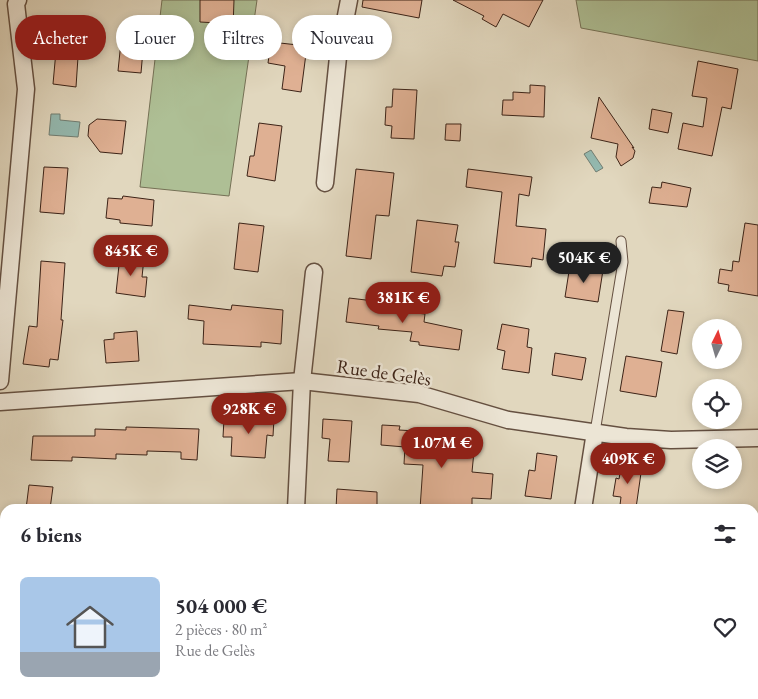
<!DOCTYPE html>
<html lang="fr">
<head>
<meta charset="utf-8">
<style>
  :root { --surface:#fff; --page:#f2f2f3; --text:#2b2b33; --muted:#7c7c81; --line:#e1e1e2; --accent:#8f2418 }
  body { margin:0; font-family:"EB Garamond",serif; background:var(--page); color:var(--text); height:100vh; display:flex; flex-direction:column; font-size:19px; white-space:nowrap }
  * { box-sizing:border-box; margin:0 }
  p { font-size:16px; color:var(--muted) }
  .icon { flex:none; width:28px; height:28px; fill:none; stroke:currentColor; stroke-width:2; stroke-linecap:round; stroke-linejoin:round }
  .map { position:relative; flex:1; overflow:hidden }
  .drawer { position:absolute; left:0px; top:504px; width:759px; height:196px; display:flex; flex-direction:column; background:var(--surface); border-radius:15px 15px 0 0; box-shadow:0 2px 8px #0003 }
  .drawer>* { flex:none }
  .guide { position:absolute; left:15px; top:15px; width:500px; height:45px; display:flex; gap:10px }
  .needle { width:32px; rotate:5deg }
  .buttons { position:absolute; left:692px; top:319px; display:grid; gap:10px }
  .buttons a { display:grid; place-items:center; width:50px; height:50px; border-radius:50%; background:var(--surface); box-shadow:0 2px 8px #0003; font-size:25px }
  .price { position:absolute; translate:-50% -42px; padding:0 11px; border-radius:18px; background:var(--accent); color:#fff; font-size:16px; line-height:32px; filter:drop-shadow(0 1px 2px #0008) }
  .price::after { content:''; position:absolute; left:50%; top:30px; width:15px; height:11px; margin-left:-8px; background:inherit; clip-path:polygon(0 0,100% 0,50% 100%) }
  .price.current { background:#222; color:#fff }
  ul { padding:0; list-style:none }
  li { display:flex; align-items:center; gap:15px; height:125px; padding:0 20px }
  li+li { border-top:1px solid var(--line) }
  li span { display:grid; place-items:center; flex:none; width:140px; height:100px; border-radius:8px; color:#555 }
  li>.icon { margin-inline-start:auto }
  span .icon { width:60px; height:60px; fill:#fffc; stroke-width:1 }
  li b { font-size:21px }
  h2 { display:flex; justify-content:space-between; align-items:center; height:60px; padding:0 20px; font-size:21px }
  .pill { padding:0 18px; border-radius:22px; background:var(--surface); box-shadow:0 2px 8px #0003; font-size:18px; line-height:45px }
  .pill.current { background:var(--accent); color:#fff }
  .map>svg:first-child { display:block }
  .green { fill:#aebf95; stroke:#757156 }
  .water { fill:#94bab1; stroke:#717e73 }
  .building { fill:#dfb093; stroke:#3c2317 }
  .lines { fill:none; stroke-linecap:round; stroke-linejoin:round }
  .service-casing { stroke:#655041; stroke-width:11 }
  .minor-casing { stroke:#655041; stroke-width:19 }
  .service { stroke:#ece5d5; stroke-width:9 }
  .minor { stroke:#ece5d5; stroke-width:16 }
  .labels { text-anchor:middle; stroke-width:5; stroke-linejoin:round; paint-order:stroke }
  .street-label { font-size:19px; fill:#3c2317; stroke:#ece5d5 }
</style>
</head>
<body>
<div class="map">
<svg width="758" height="699" viewBox="0 0 758 699">
  <rect width="100%" height="100%" fill="#e1d7be"/>
  <filter id="stains"><feTurbulence type="fractalNoise" baseFrequency=".004" numOctaves="4"/><feColorMatrix values="0 0 0 0 .2 0 0 0 0 .09 0 0 0 0 .02 0 0 0 .5 -.17"/></filter>
  <radialGradient id="worn" r=".72"><stop offset=".6" stop-color="#630" stop-opacity="0"/><stop offset="1" stop-color="#630" stop-opacity=".3"/></radialGradient>
  <g class="green">
    <path d="M162,0H257L229,196L140,187Z"/>
    <path d="M576,0H758V61L581,28Z"/>
  </g>
  <g class="water">
    <path d="M51,114H60V120L80,122L78,137L49,135Z"/>
    <path d="M591,150L603,168L596,172L584,154Z"/>
  </g>
  <g class="building">
    <path d="M200,0H234L233,28H218V23L200,22Z"/>
    <path d="M363,0H422L419,18L362,7Z"/>
    <path d="M453,0H543L529,27L503,14L496,27L482,19L484,16Z"/>
    <path d="M128,25L145,27L141,73L118,71L122,32H127Z"/>
    <path d="M253,27L269,29L266,46L251,44Z"/>
    <path d="M57,40L79,42L76,87L53,84Z"/>
    <path d="M271,42L307,46L301,92L282,89L285,66L268,63Z"/>
    <path d="M698,61L738,69L731,109L722,107L712,156L678,149L683,123L703,127L707,98L692,96Z"/>
    <path d="M530,85L545,86L544,117L502,115L503,100H513V92L530,93Z"/>
    <path d="M393,89L417,90L414,139L391,138L392,126L385,125L386,107H392Z"/>
    <path d="M599,97L634,148L632,147L635,151L633,158L621,166L616,157L618,144L591,138Z"/>
    <path d="M652,109L672,113L668,133L649,129Z"/>
    <path d="M97,119L126,121L122,154L100,152L88,136L89,125Z"/>
    <path d="M259,123L282,126L275,181L247,176L250,156H254Z"/>
    <path d="M446,124H461L460,141L445,140Z"/>
    <path d="M44,167L68,168L64,214L40,212Z"/>
    <path d="M356,169L394,173L389,216L376,215L371,259L346,256Z"/>
    <path d="M468,169L532,177L529,196L519,194L516,226L546,229L543,260L532,258L531,267L494,263L502,192L466,187Z"/>
    <path d="M662,182L691,188L687,207L649,203L652,187L661,188Z"/>
    <path d="M123,196L154,200L152,226L120,223V220L106,218L108,198L122,199Z"/>
    <path d="M417,220L458,225L455,242H459L455,267L444,266L442,276L411,272Z"/>
    <path d="M239,223L264,226L258,272L234,269Z"/>
    <path d="M745,223L758,225V296L728,291L729,285L718,283L720,269L732,271L733,261L739,262Z"/>
    <path d="M120,256L144,258L142,277H147L145,297L116,293Z"/>
    <path d="M41,261L65,263L61,320H63L58,360L50,359L49,367L23,364L29,326L37,327Z"/>
    <path d="M570,265L603,270L598,302L565,297Z"/>
    <path d="M349,298L391,303V310L425,314L424,322L462,330L459,350L419,345V342L410,341L412,332L378,329L379,326L346,322Z"/>
    <path d="M189,305L231,310L232,305L283,310L281,344L261,342V347L203,344L204,321L188,319Z"/>
    <path d="M668,310L684,312L677,354L661,351Z"/>
    <path d="M502,324L529,329L527,347L532,348L529,373L502,369L505,351L497,349Z"/>
    <path d="M137,331L139,361L106,363L104,340L114,339V333Z"/>
    <path d="M555,353L586,358L582,380L552,375Z"/>
    <path d="M626,356L662,362L656,397L620,391Z"/>
    <path d="M238,416L274,418L273,436L267,435L265,458L231,456L232,437H223L224,419H238Z"/>
    <path d="M323,419L352,421L349,462L328,461L330,439L322,438Z"/>
    <path d="M382,425L400,426L399,430L416,431L415,436L475,441L472,472L493,474L491,499L472,498V509H420L423,465L404,464L405,447L381,445Z"/>
    <path d="M126,427L199,429L197,460L181,459V452L147,451V455L116,454V459L72,457V461L31,460L33,436H95V429L126,430Z"/>
    <path d="M537,453L557,456L551,499L525,496L529,470L535,471Z"/>
    <path d="M622,462L642,466L636,508L620,505L621,497L613,496L616,478L619,479Z"/>
    <path d="M29,485L53,487L50,509H26Z"/>
    <path d="M337,489L377,492V509H336Z"/>
  </g>
  <g class="lines">
    <defs>
      <path id="service" d="M595,432L623,262L621,241"/>
      <g id="minor">
        <path d="M325,183L338,57L349,0"/>
        <path d="M0,381L26,89L16,4L18,0"/>
        <path d="M0,402L302,381L419,394L508,420L626,437L671,440L758,438"/>
        <path d="M296,509L302,381L314,272"/>
        <path d="M583,509L595,432"/>
        <path d="M0,637H5"/>
      </g>
    </defs>
    <use href="#service" class="service-casing"/>
    <use href="#minor" class="minor-casing"/>
    <use href="#service" class="service"/>
    <use href="#minor" class="minor"/>
  </g>
  <g class="labels">
    <g class="street-label">
      <text transform="translate(384 372) rotate(8)" y="7">Rue de Gelès</text>
    </g>
  </g>
  <rect width="100%" height="100%" filter="url(#stains)"/>
  <rect width="100%" height="100%" fill="url(#worn)"/>
</svg>
<div class="buttons">
<a><svg class="needle" viewBox="-14 -14 28 28"><path d="M0-13l5 13h-10z" fill="#e53935"/><path d="M0 13l5-13h-10z" fill="#7c7c81"/></svg></a>
<a><svg class="icon" aria-label="locate" viewBox="0 0 24 24"><circle cx="12" cy="12" r="6"/><path d="M12 2v4M12 18v4M2 12h4M18 12h4"/></svg></a>
<a><svg class="icon" aria-label="layers" viewBox="0 0 24 24"><path d="M12 4l9 5-9 5-9-5zM3 14l9 5 9-5"/></svg></a>
</div>
<b class="price" style="left:131px;top:277px">845K €</b>
<b class="price current" style="left:584px;top:284px">504K €</b>
<b class="price" style="left:403px;top:324px">381K €</b>
<b class="price" style="left:249px;top:435px">928K €</b>
<b class="price" style="left:442px;top:469px">1.07M €</b>
<b class="price" style="left:628px;top:485px">409K €</b>
<div class="guide">
<a class="pill current">Acheter</a>
<a class="pill">Louer</a>
<a class="pill">Filtres</a>
<a class="pill">Nouveau</a>
</div>
<section class="drawer">
<h2>6 biens<svg class="icon" aria-label="filters" viewBox="0 0 24 24"><path d="M4 7h16M4 17h16"/><circle cx="9" cy="7" r="2"/><circle cx="15" cy="17" r="2"/></svg></h2>
<ul>
<li><span style="background:linear-gradient(#a9c7e8 75%,#9aa5b1 0)"><svg class="icon" aria-label="home" viewBox="0 0 24 24"><path d="M3 11l9-7 9 7M6 9v11h12V9"/></svg></span><div><b>504 000 €</b><p>2 pièces · 80 m²</p><p>Rue de Gelès</p></div><svg class="icon" aria-label="heart" viewBox="0 0 24 24"><path d="M12 20l-8-8c-3-5 5-10 8-4 3-6 11-1 8 4z"/></svg></li>
</ul>
</section>
</div>
</body>
</html>
